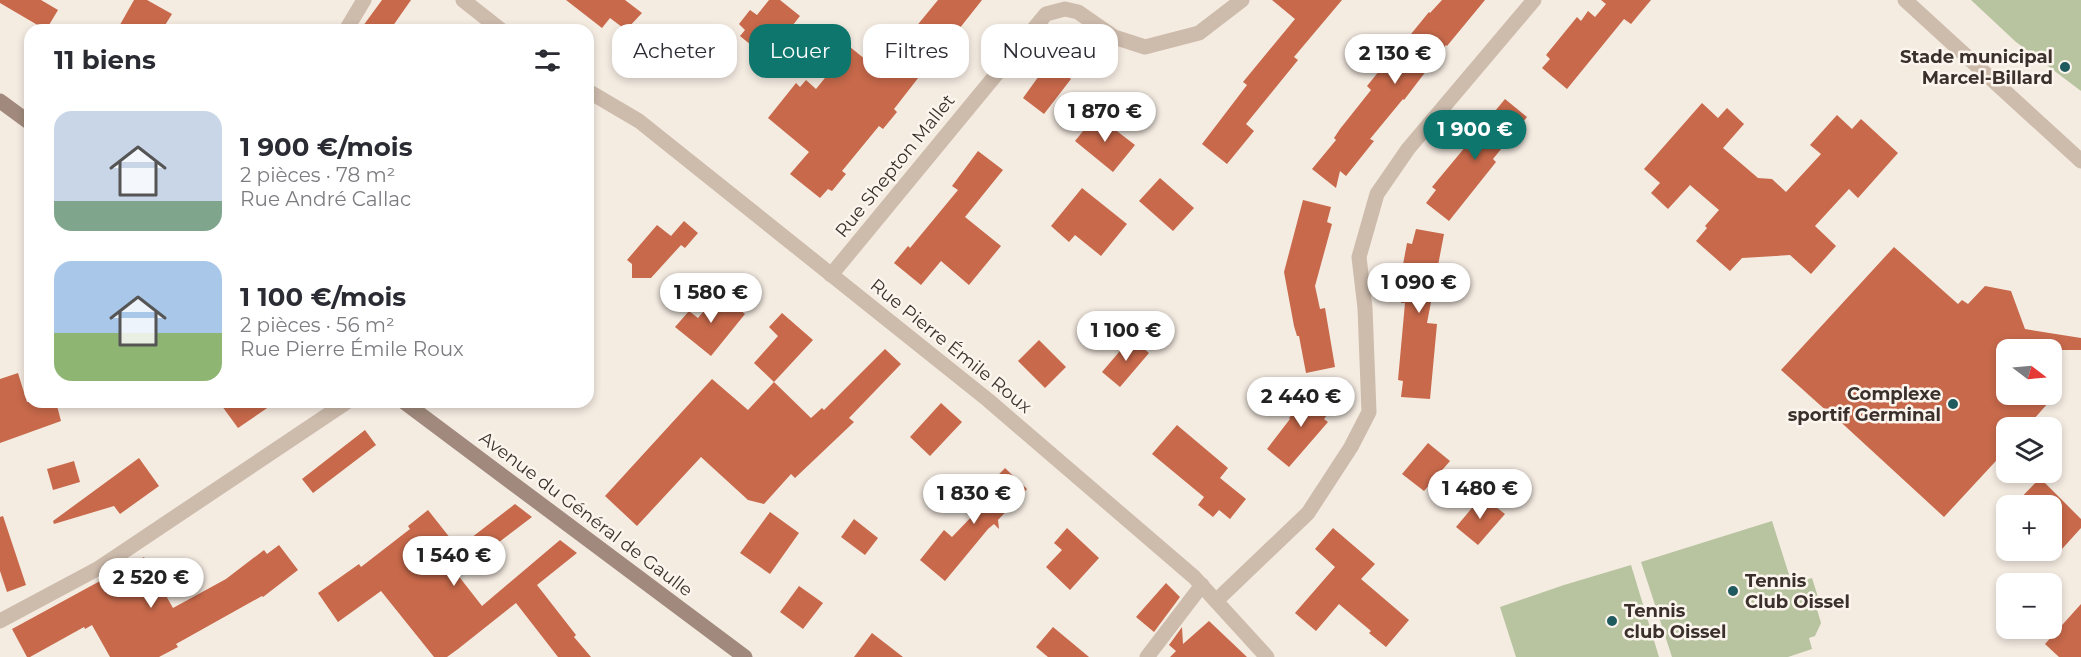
<!DOCTYPE html>
<html lang="fr">
<head>
<meta charset="utf-8">
<style>
  :root { --surface:#fff; --page:#f7f7f7; --text:#2b2b33; --muted:#7c7c81; --accent:#0f766e }
  body { margin:0; font-family:Montserrat,sans-serif; background:var(--page); color:var(--text); height:100vh; display:flex; flex-direction:column; font-size:22px; white-space:nowrap }
  * { box-sizing:border-box; margin:0 }
  p { font-size:20px; color:var(--muted) }
  .icon { flex:none; width:33px; height:33px; fill:none; stroke:currentColor; stroke-width:2; stroke-linecap:round; stroke-linejoin:round }
  .map { position:relative; flex:1; overflow:hidden }
  .side { position:absolute; left:24px; top:24px; width:570px; height:384px; display:flex; flex-direction:column; background:var(--surface); border-radius:18px; box-shadow:0 3px 9px #0003 }
  .side>* { flex:none }
  .hud { position:absolute; left:612px; top:24px; width:570px; height:54px; display:flex; gap:12px }
  .needle { width:39px; rotate:106deg }
  .tools { position:absolute; left:1996px; top:339px; display:grid; gap:12px }
  .tools a { display:grid; place-items:center; width:66px; height:66px; border-radius:12px; background:var(--surface); box-shadow:0 3px 9px #0003; font-size:30px }
  .price { position:absolute; translate:-50% -51px; padding:0 14px; border-radius:21px; background:#fff; color:#222; font-size:20px; line-height:39px; filter:drop-shadow(0 2px 3px #0008) }
  .price::after { content:''; position:absolute; left:50%; top:36px; width:18px; height:14px; margin-left:-9px; background:inherit; clip-path:polygon(0 0,100% 0,50% 100%) }
  .price.selected { background:var(--accent); color:#fff }
  ul { padding:0; list-style:none }
  li { display:flex; align-items:center; gap:18px; height:150px; padding:0 30px }
  li span { display:grid; place-items:center; flex:none; width:168px; height:120px; border-radius:18px; color:#555 }
  li>.icon { margin-inline-start:auto }
  span .icon { width:72px; height:72px; fill:#fffc; stroke-width:1 }
  li b { font-size:26px }
  h2 { display:flex; justify-content:space-between; align-items:center; height:72px; padding:0 30px; font-size:26px }
  .pill { padding:0 21px; border-radius:18px; background:var(--surface); box-shadow:0 3px 9px #0003; font-size:21px; line-height:54px }
  .pill.selected { background:var(--accent); color:#fff }
  .map>svg:first-child { display:block }
  .garden { fill:#b8c4a0 }
  .building { fill:#c8694b }
  .lines { fill:none; stroke-linecap:round; stroke-linejoin:round }
  .street { stroke:#cdbbac; stroke-width:15 }
  .secondary { stroke:#a18a7d; stroke-width:15 }
  .poi-dot { fill:#1f5a5e; stroke:#fbf5ee; stroke-width:2 }
  .labels { text-anchor:middle; stroke-width:5; stroke-linejoin:round; paint-order:stroke }
  .poi-label { font-size:18px; font-weight:bold; fill:#3b302b; stroke:#fbf5ee; text-anchor:end }
  .street-label { font-size:18px; fill:#3b302b; stroke:#fbf5ee }
</style>
</head>
<body>
<div class="map">
<svg width="2081" height="657" viewBox="0 0 2081 657">
  <rect width="100%" height="100%" fill="#f4ebe1"/>
  <g class="garden">
    <path d="M1971,0H2081V91L2016,42Z"/>
    <path d="M1772,521L1792,584L1812,578L1818,597L1814,599L1821,623L1815,636L1809,638L1812,649L1788,657H1672L1641,562Z"/>
    <path d="M1631,565L1659,657H1516L1500,607L1564,585Z"/>
  </g>
  <g class="building">
    <path d="M0,0H41L58,10L46,30L0,3Z"/>
    <path d="M134,0H147L172,14L162,30H117Z"/>
    <path d="M382,0H411L390,30H360Z"/>
    <path d="M566,0H625L642,13L626,30L610,18L602,28Z"/>
    <path d="M769,0H780L800,16L767,58L740,36L745,30L739,24L750,10L757,15Z"/>
    <path d="M938,0H982L944,48L947,50L933,67L929,64L894,109L897,112L883,129L879,126L842,171L846,174L832,191L828,189L820,198L790,174L809,152L768,118L796,83L800,87L806,80L816,89L850,47L876,68L907,31L910,34Z"/>
    <path d="M1272,0H1342L1294,57L1298,60L1246,124L1254,131L1227,164L1202,144L1247,85L1243,82L1295,19Z"/>
    <path d="M1442,0H1485L1447,46L1446,45L1404,100L1403,99L1370,139L1374,141L1346,176L1340,171L1336,188L1312,169L1336,140L1334,138L1340,129L1371,90L1367,86L1401,44L1402,45L1429,12L1430,13Z"/>
    <path d="M1601,0H1651L1631,24L1624,19L1567,89L1542,68L1550,59L1546,55L1577,17L1581,21L1588,11L1595,17L1606,4Z"/>
    <path d="M1049,62L1071,79L1044,114L1023,98Z"/>
    <path d="M1505,99L1527,117L1493,159L1496,162L1449,221L1426,203L1436,190L1432,187Z"/>
    <path d="M1702,103L1718,118L1727,108L1744,124L1723,148L1758,178L1772,179L1786,192L1821,154L1810,145L1837,115L1852,129L1861,119L1898,153L1858,198L1849,189L1815,226L1836,246L1811,274L1790,255L1742,258L1730,271L1696,241L1707,228L1705,226L1719,210L1690,185L1668,209L1651,193L1660,183L1644,169Z"/>
    <path d="M1096,115L1135,145L1113,172L1075,141Z"/>
    <path d="M978,151L1003,170L965,217L1001,246L969,285L941,261L921,285L894,263L908,246L910,248L958,190L952,186Z"/>
    <path d="M1160,178L1194,208L1173,231L1139,201Z"/>
    <path d="M1082,188L1127,224L1101,256L1075,235L1069,242L1051,226Z"/>
    <path d="M1303,200L1331,207L1327,222L1332,224L1315,286L1320,309L1325,308L1335,367L1306,373L1299,336H1297L1294,326L1284,272Z"/>
    <path d="M684,221L698,233L685,248L681,245L651,278H632V264L627,260L657,225L671,236Z"/>
    <path d="M1416,229L1444,234L1427,323L1437,324L1430,399L1401,397L1403,381L1398,380L1405,303H1401L1404,287L1399,286L1407,243L1412,244Z"/>
    <path d="M1894,247L1958,304L1962,300L1968,304L1985,286L2011,291L2025,329L2081,338V350H2007V394H2056L2026,428H2007V449L1944,517L1832,414H1830L1781,370Z"/>
    <path d="M719,293L745,314L711,356L675,327L689,311L698,318Z"/>
    <path d="M782,313L813,340L774,382L754,363L778,336L769,327Z"/>
    <path d="M1131,338L1149,353L1120,387L1102,372Z"/>
    <path d="M1039,340L1066,367L1045,388L1018,361Z"/>
    <path d="M885,349L901,364L849,418L854,422L795,478L791,474L764,504L748,500L701,457L637,526L605,496L712,379L748,410L774,382L811,418L822,408L824,410Z"/>
    <path d="M18,373L27,402H56L61,421L0,443V379Z"/>
    <path d="M1312,388L1334,406L1324,419L1328,422L1289,467L1267,449L1290,419L1289,418L1296,410L1294,409Z"/>
    <path d="M219,402H276L238,428Z"/>
    <path d="M941,403L962,422L930,456L910,437Z"/>
    <path d="M1177,425L1228,468L1220,478L1246,499L1230,519L1219,510L1213,517L1198,505L1204,497L1152,454Z"/>
    <path d="M365,430L376,445L313,493L302,479Z"/>
    <path d="M1428,443L1450,461L1424,491L1402,474Z"/>
    <path d="M139,458L159,486L120,514L114,506L54,524L53,521Z"/>
    <path d="M74,461L80,482L53,490L47,469Z"/>
    <path d="M1005,468L1027,489L998,520L999,529L994,524L988,529L945,581L920,560L944,530L952,537L978,510L971,503Z"/>
    <path d="M2040,478L2081,519V528L2052,560V506H2013Z"/>
    <path d="M1482,496L1505,514L1478,545L1456,527Z"/>
    <path d="M515,504L532,517L457,574L482,606L560,540L577,553L537,585L576,635L574,637L591,657H558L516,603L458,649L447,657H434L381,591L338,622L318,593L359,564L361,567L410,529L408,526L428,510L458,548Z"/>
    <path d="M770,512L799,533L770,574L740,553Z"/>
    <path d="M3,516L26,585L7,592L0,571V517Z"/>
    <path d="M854,519L878,538L865,555L841,537Z"/>
    <path d="M1067,528L1099,558L1070,590L1046,567L1062,550L1054,543Z"/>
    <path d="M1333,528L1375,564L1361,579L1409,620L1386,647L1369,633L1371,631L1339,604L1316,631L1295,613L1335,567L1315,549Z"/>
    <path d="M279,545L298,570L263,597L262,596L176,644L178,647L159,657H110L92,625L85,629L84,627L30,657H27L12,629L144,557L173,608L226,579L264,550L267,554Z"/>
    <path d="M1166,583L1180,597L1154,632L1136,617Z"/>
    <path d="M799,586L823,603L803,629L780,612Z"/>
    <path d="M2081,604V657H2059L2045,644Z"/>
    <path d="M1209,621L1247,657H1170L1176,651L1169,645L1182,627L1183,644Z"/>
    <path d="M1053,627L1089,657H1048L1036,647Z"/>
    <path d="M872,633L903,657H854Z"/>
  </g>
  <g class="lines">
    <g class="street">
      <path d="M463,0L501,30"/>
      <path d="M1905,0L2081,161"/>
      <path d="M346,30L364,0"/>
      <path d="M588,91L639,121L988,400L1194,577L1267,657"/>
      <path d="M831,275L1046,14L1065,9L1078,12L1114,37L1145,47L1199,33L1242,0"/>
      <path d="M1216,601L1308,513L1351,447L1369,412L1365,308L1359,257L1377,194L1408,149L1534,0"/>
      <path d="M0,621L99,568L347,402"/>
      <path d="M1147,657L1202,585"/>
    </g>
    <g class="secondary">
      <path d="M0,101L30,123"/>
      <path d="M404,402L745,657"/>
    </g>
  </g>
  <g class="poi-dot">
    <circle cx="2065" cy="67" r="6"/>
    <circle cx="1953" cy="404" r="6"/>
    <circle cx="1733" cy="591" r="6"/>
    <circle cx="1612" cy="621" r="6"/>
  </g>
  <g class="labels">
    <g class="poi-label">
      <text x="2053" y="63">Stade municipal<tspan x="2053" dy="21">Marcel-Billard</tspan></text>
      <text x="1941" y="400">Complexe<tspan x="1941" dy="21">sportif Germinal</tspan></text>
      <text x="1745" y="587" text-anchor="start">Tennis<tspan x="1745" dy="21">Club Oissel</tspan></text>
      <text x="1624" y="617" text-anchor="start">Tennis<tspan x="1624" dy="21">club Oissel</tspan></text>
    </g>
    <g class="street-label">
      <text transform="translate(895 166) rotate(-51)" y="6">Rue Shepton Mallet</text>
      <text transform="translate(951 346) rotate(39)" y="6">Rue Pierre Émile Roux</text>
      <text transform="translate(586 514) rotate(37)" y="6">Avenue du Général de Gaulle</text>
    </g>
  </g>
</svg>
<div class="tools">
<a><svg class="needle" viewBox="-14 -14 28 28"><path d="M0-13l5 13h-10z" fill="#e53935"/><path d="M0 13l5-13h-10z" fill="#7c7c81"/></svg></a>
<a><svg class="icon" aria-label="layers" viewBox="0 0 24 24"><path d="M12 4l9 5-9 5-9-5zM3 14l9 5 9-5"/></svg></a>
<a>+</a>
<a>−</a>
</div>
<b class="price" style="left:1395px;top:85px">2 130 €</b>
<b class="price" style="left:1105px;top:143px">1 870 €</b>
<b class="price selected" style="left:1475px;top:161px">1 900 €</b>
<b class="price" style="left:1419px;top:314px">1 090 €</b>
<b class="price" style="left:711px;top:324px">1 580 €</b>
<b class="price" style="left:1126px;top:362px">1 100 €</b>
<b class="price" style="left:1301px;top:428px">2 440 €</b>
<b class="price" style="left:1480px;top:520px">1 480 €</b>
<b class="price" style="left:974px;top:525px">1 830 €</b>
<b class="price" style="left:454px;top:587px">1 540 €</b>
<b class="price" style="left:151px;top:609px">2 520 €</b>
<div class="hud">
<a class="pill">Acheter</a>
<a class="pill selected">Louer</a>
<a class="pill">Filtres</a>
<a class="pill">Nouveau</a>
</div>
<section class="side">
<h2>11 biens<svg class="icon" aria-label="filters" viewBox="0 0 24 24"><path d="M4 7h16M4 17h16"/><circle cx="9" cy="7" r="2"/><circle cx="15" cy="17" r="2"/></svg></h2>
<ul>
<li><span style="background:linear-gradient(#c9d6e8 75%,#7fa58c 0)"><svg class="icon" aria-label="home" viewBox="0 0 24 24"><path d="M3 11l9-7 9 7M6 9v11h12V9"/></svg></span><div><b>1 900 €/mois</b><p>2 pièces · 78 m²</p><p>Rue André Callac</p></div></li>
<li><span style="background:linear-gradient(#a9c7e8 60%,#8fb573 0)"><svg class="icon" aria-label="home" viewBox="0 0 24 24"><path d="M3 11l9-7 9 7M6 9v11h12V9"/></svg></span><div><b>1 100 €/mois</b><p>2 pièces · 56 m²</p><p>Rue Pierre Émile Roux</p></div></li>
</ul>
</section>
</div>
</body>
</html>
